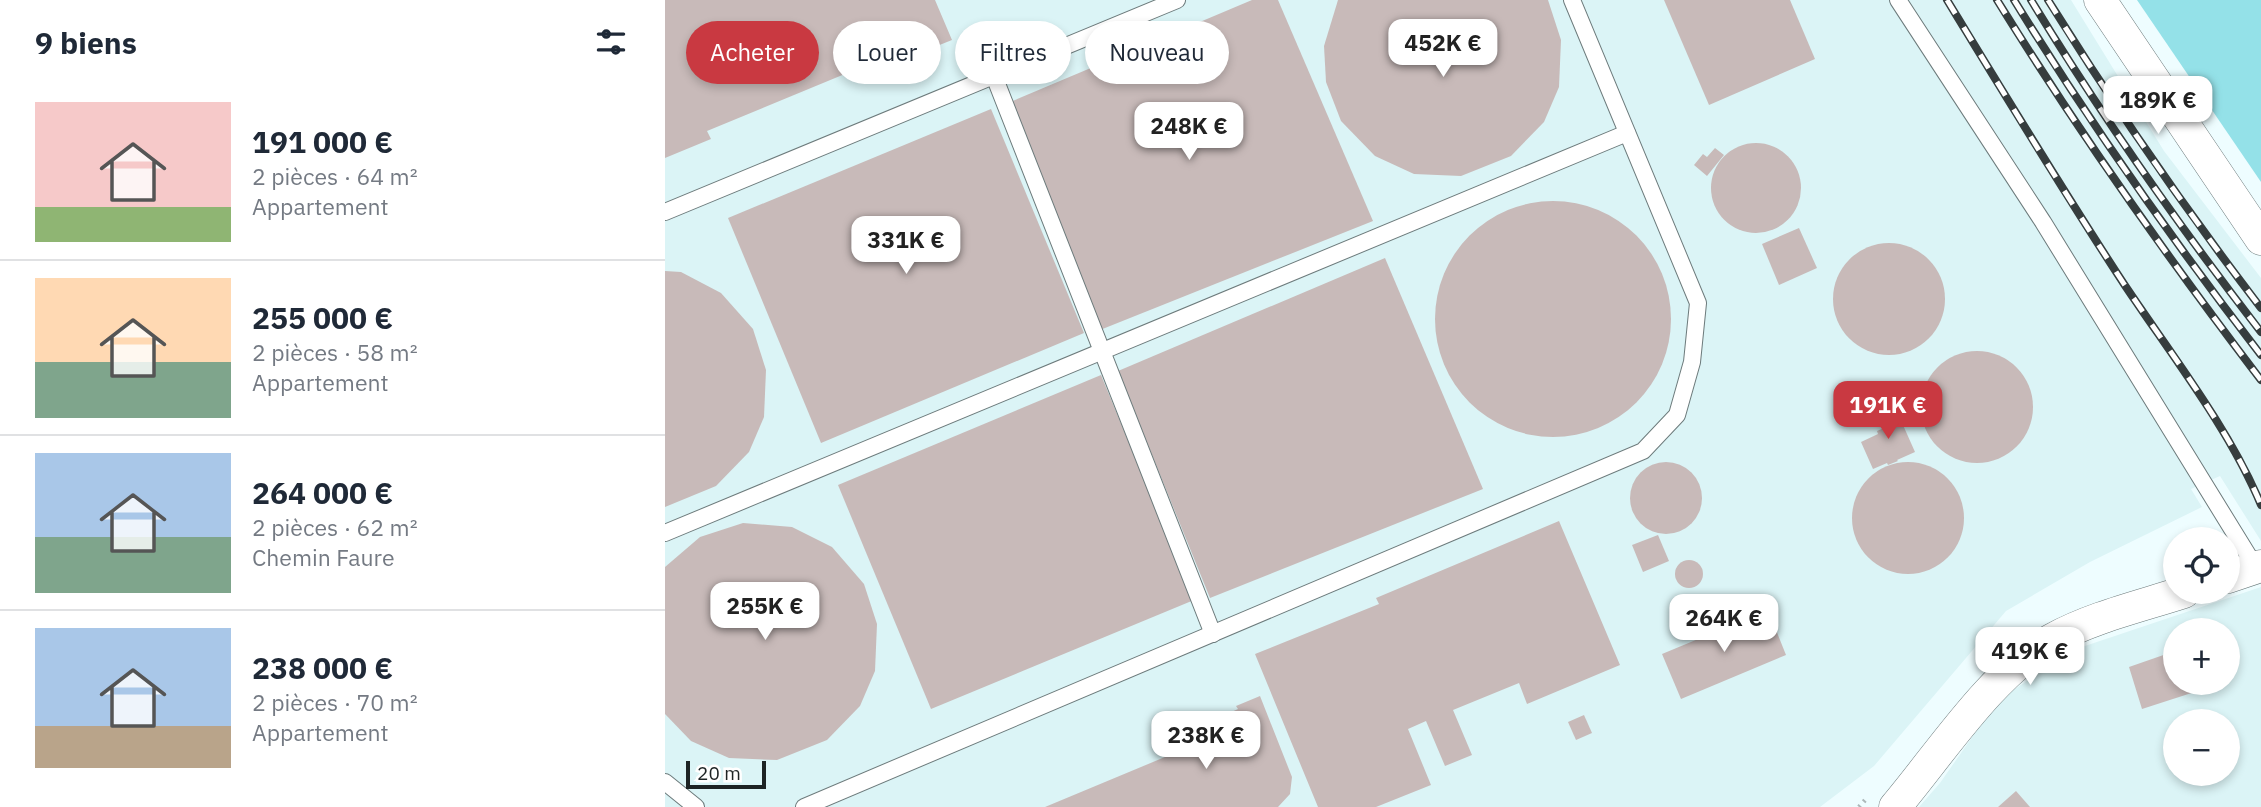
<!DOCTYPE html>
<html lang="fr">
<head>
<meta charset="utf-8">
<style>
  :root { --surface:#fff; --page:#f6f6f7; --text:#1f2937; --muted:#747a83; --line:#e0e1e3; --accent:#c93941 }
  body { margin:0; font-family:"IBM Plex Sans",sans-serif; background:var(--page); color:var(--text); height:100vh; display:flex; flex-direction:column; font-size:26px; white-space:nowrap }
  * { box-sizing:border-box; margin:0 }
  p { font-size:23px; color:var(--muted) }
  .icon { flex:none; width:38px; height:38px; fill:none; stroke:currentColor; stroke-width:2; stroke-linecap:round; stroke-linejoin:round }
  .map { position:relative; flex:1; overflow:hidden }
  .side { display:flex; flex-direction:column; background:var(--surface); width:665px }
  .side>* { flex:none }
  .guide { position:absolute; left:21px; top:21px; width:665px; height:63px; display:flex; gap:14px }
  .tools { position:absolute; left:1498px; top:527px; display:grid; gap:14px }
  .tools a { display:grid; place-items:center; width:77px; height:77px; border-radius:50%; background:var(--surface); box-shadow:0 4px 10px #0003; font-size:35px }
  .scale { position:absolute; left:21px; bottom:18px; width:80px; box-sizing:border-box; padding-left:7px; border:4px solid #1d2324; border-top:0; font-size:19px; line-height:24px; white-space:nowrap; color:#1d2324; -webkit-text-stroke:5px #fff; paint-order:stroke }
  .price { position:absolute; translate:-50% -60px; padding:0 16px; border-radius:14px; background:#fff; color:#222; font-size:23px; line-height:46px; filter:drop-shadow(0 2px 4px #0008) }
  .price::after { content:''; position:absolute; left:50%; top:42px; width:21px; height:16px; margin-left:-10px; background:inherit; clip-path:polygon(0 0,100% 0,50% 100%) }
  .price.selected { background:var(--accent); color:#fff }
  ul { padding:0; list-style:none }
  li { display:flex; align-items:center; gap:21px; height:175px; padding:0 35px }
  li+li { border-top:2px solid var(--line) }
  li span { display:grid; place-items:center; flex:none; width:196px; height:140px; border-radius:0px; color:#555 }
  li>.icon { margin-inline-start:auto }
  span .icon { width:84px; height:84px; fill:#fffc; stroke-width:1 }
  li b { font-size:30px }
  h2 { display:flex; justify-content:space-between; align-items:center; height:84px; padding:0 35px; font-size:30px }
  .tag { padding:0 24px; border-radius:32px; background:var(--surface); box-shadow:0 4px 10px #0003; font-size:24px; line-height:63px }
  .tag.selected { background:var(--accent); color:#fff }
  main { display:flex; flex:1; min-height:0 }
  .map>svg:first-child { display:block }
  .built { fill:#dbf4f6; fill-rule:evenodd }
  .green { fill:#94e1e8 }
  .building { fill:#c8bab9 }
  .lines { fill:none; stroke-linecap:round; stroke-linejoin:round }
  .lane-casing { stroke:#6d7b7c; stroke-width:18 }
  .street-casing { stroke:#6d7b7c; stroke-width:33 }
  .path { stroke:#acb8b9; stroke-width:4.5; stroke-dasharray:2 5; stroke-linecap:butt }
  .lane { stroke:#fff; stroke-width:16 }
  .street { stroke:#fff; stroke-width:32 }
  .rail-casing { stroke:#363d3e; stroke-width:8 }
  .rail { stroke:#fff; stroke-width:5; stroke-dasharray:16; stroke-linecap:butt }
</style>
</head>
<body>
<main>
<section class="side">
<h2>9 biens<svg class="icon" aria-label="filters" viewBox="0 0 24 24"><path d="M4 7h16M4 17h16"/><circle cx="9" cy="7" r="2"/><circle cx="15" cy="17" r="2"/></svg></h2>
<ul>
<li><span style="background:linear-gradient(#f6c9c9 75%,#8fb573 0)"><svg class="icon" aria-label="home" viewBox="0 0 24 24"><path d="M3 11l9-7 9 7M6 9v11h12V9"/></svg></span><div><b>191 000 €</b><p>2 pièces · 64 m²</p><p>Appartement</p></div></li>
<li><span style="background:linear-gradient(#ffd9b3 60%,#7fa58c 0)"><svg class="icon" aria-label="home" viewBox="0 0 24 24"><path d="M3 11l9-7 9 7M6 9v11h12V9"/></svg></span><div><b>255 000 €</b><p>2 pièces · 58 m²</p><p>Appartement</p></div></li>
<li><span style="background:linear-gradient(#a9c7e8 60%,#7fa58c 0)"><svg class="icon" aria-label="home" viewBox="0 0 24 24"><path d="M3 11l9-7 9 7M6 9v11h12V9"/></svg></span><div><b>264 000 €</b><p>2 pièces · 62 m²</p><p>Chemin Faure</p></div></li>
<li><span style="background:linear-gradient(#a9c7e8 70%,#b9a48a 0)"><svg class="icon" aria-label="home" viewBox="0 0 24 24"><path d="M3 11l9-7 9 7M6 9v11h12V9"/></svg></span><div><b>238 000 €</b><p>2 pièces · 70 m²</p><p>Appartement</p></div></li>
</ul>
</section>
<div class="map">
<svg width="1596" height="807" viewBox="0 0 1596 807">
  <rect width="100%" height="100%" fill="#eefdff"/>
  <g class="built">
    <path d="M0,0H1406L1499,151L1596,278V541L1555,476L1526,489L1537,507L1425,562L1341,611L1209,766L1155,807H0Z"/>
    <path d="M1596,587V807H1254L1275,783L1333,700L1411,649ZM1510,630H1563V682H1510ZM1510,721H1563V774H1510Z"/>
  </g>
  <path class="green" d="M1472,0H1596V182Z"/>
  <g class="building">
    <path d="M0,0H270L287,40L207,72L204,64L42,131L46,139L0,158Z"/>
    <path d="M587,0H613L708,221L435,330L343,103Z"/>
    <path d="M673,0H883L896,40L894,87L879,122L846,156L796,176L749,174L710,156L676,121L661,82L659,46Z"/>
    <path d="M999,0H1125L1150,59L1044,105Z"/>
    <path d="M326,109L419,333L156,443L63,218Z"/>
    <circle cx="1091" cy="188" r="45"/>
    <path d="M1050,148L1059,155L1042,176L1029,165L1038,154L1042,157Z"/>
    <circle cx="888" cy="319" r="118"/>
    <path d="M1134,228L1152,268L1114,285L1097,244Z"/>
    <circle cx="1224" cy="299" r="56"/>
    <path d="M720,258L818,489L545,598L453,371Z"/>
    <path d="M0,271L16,272L56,293L88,329L101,370L99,417L84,452L51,486L0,507Z"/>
    <circle cx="1312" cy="407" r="56"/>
    <path d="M436,375L529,600L266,709L173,485Z"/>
    <path d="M1222,401L1230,418L1234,416L1250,452L1232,460L1233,461L1223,465L1222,463L1208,469L1196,442L1213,434L1212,431L1219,428L1217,424L1221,422L1213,405Z"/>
    <circle cx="1243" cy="518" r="56"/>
    <circle cx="1001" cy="498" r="36"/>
    <path d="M894,521L955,665L862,704L854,683L788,710L807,755L780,766L761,721L743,729L766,785L711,807H653L590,654L714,604L711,598Z"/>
    <path d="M78,523L127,527L167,547L199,584L212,624L210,671L195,706L162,740L112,760L64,758L26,741L0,714V567L35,537Z"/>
    <path d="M993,535L1004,561L978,572L967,545Z"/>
    <circle cx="1024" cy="574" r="14"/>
    <path d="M1103,610L1121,655L1016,699L997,654Z"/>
    <path d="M1510,651V682H1543L1545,687L1477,709L1464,667Z"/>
    <path d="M595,696L627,777L625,794L613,807H380L548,737L546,734L556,730L551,719L573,709L571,706Z"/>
    <path d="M919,715L927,733L911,740L903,722Z"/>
    <path d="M1351,791L1365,807H1333Z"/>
  </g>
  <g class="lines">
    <defs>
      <g id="lane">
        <path d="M1233,0L1378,222L1591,568"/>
        <path d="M329,76L548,634"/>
        <path d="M0,212L512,0"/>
        <path d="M0,533L962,133"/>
        <path d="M0,782L31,807"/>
        <path d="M139,807L978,451L1012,415L1027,362L1033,303L907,0"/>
      </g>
      <g id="street">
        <path d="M1435,0L1596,239"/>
        <path d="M1563,577L1596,566"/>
        <path d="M1230,807C1275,754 1327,672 1388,639C1428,617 1476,606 1519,592"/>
      </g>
    </defs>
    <use href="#lane" class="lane-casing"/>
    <use href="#street" class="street-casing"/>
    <path class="path" d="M1194,807L1201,799"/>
    <use href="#lane" class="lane"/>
    <use href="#street" class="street"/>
    <defs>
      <g id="rail">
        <path d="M1282,0C1340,95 1398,191 1459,284C1505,353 1564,428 1596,505"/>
        <path d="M1332,0C1413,131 1502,257 1596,380"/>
        <path d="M1349,0C1425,123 1508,241 1596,355"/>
        <path d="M1366,0C1436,115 1514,226 1596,332"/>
        <path d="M1383,0C1449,106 1520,209 1596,308"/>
      </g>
    </defs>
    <use href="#rail" class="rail-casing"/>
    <use href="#rail" class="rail"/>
  </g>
</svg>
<div class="tools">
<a><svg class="icon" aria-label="locate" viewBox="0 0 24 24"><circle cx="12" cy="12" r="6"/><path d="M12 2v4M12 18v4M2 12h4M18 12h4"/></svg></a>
<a>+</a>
<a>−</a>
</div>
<div class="scale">20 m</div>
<b class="price" style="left:778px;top:79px">452K €</b>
<b class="price" style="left:1493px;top:136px">189K €</b>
<b class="price" style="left:524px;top:162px">248K €</b>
<b class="price" style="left:241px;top:276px">331K €</b>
<b class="price selected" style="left:1223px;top:441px">191K €</b>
<b class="price" style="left:100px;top:642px">255K €</b>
<b class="price" style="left:1059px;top:654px">264K €</b>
<b class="price" style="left:1365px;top:687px">419K €</b>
<b class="price" style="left:541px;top:771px">238K €</b>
<div class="guide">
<a class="tag selected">Acheter</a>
<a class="tag">Louer</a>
<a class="tag">Filtres</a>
<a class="tag">Nouveau</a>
</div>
</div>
</main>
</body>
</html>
